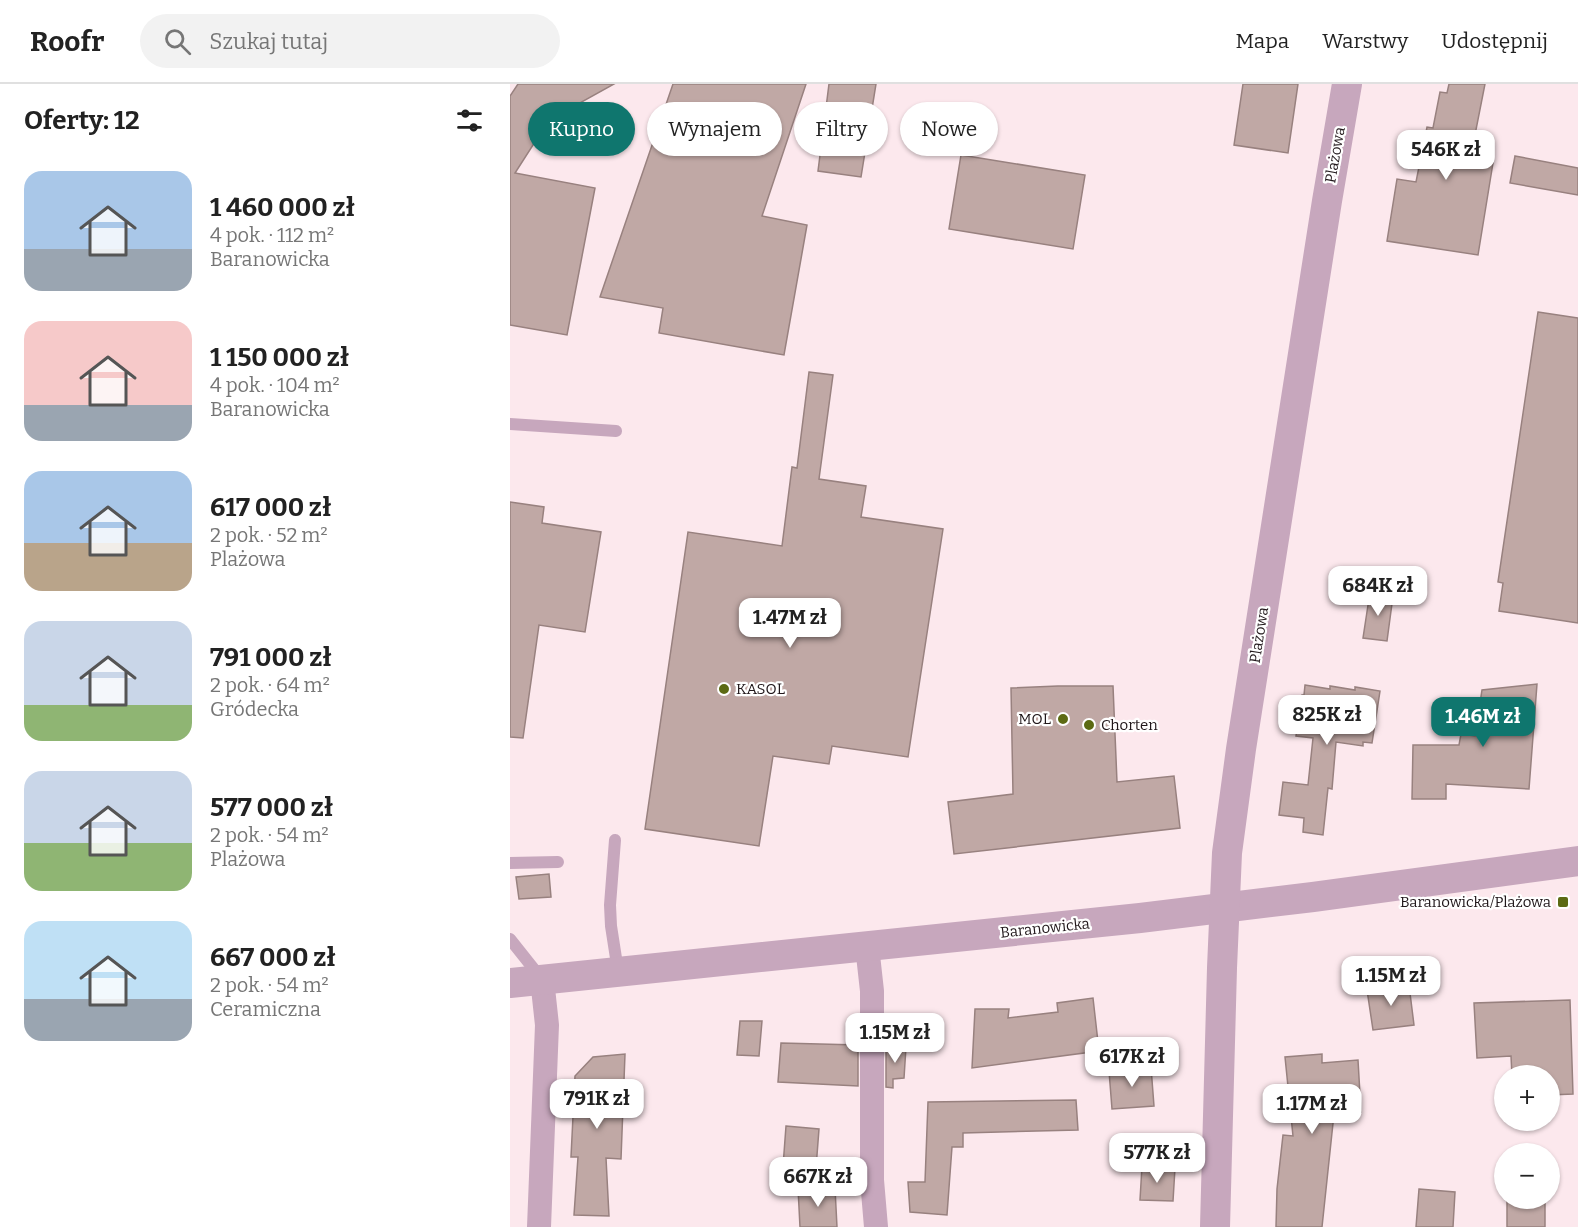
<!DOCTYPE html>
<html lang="pl">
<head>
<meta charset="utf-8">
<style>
  :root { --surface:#fff; --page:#f2f2f2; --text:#222; --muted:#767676; --line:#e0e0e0; --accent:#0f766e }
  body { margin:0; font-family:Bitter,serif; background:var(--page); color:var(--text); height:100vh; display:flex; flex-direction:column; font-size:22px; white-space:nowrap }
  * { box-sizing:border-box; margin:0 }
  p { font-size:20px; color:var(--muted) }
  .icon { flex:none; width:33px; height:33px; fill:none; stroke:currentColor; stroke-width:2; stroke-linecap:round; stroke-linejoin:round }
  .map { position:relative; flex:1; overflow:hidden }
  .details { display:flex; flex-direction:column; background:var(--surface); width:510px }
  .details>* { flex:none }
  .top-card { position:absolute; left:18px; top:18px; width:570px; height:54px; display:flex; gap:12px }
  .tools { position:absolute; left:984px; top:981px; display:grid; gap:12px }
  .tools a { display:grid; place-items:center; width:66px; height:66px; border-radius:50%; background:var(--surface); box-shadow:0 2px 4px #0004; font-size:30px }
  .price { position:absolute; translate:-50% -51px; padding:0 14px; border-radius:12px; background:#fff; color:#222; font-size:20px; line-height:39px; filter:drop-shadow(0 2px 3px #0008) }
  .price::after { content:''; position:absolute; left:50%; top:36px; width:18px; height:14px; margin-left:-9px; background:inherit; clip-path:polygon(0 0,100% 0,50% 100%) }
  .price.current { background:var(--accent); color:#fff }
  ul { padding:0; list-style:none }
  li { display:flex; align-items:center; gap:18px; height:150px; padding:0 24px }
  li span { display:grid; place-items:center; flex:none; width:168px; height:120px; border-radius:18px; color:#555 }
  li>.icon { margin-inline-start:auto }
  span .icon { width:72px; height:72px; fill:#fffc; stroke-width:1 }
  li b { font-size:26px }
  h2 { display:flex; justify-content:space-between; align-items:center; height:72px; padding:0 24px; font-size:26px }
  .tag { padding:0 21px; border-radius:27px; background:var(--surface); box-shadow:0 2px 4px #0004; font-size:21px; line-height:54px }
  .tag.current { background:var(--accent); color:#fff }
  header { display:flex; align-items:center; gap:36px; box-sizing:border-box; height:84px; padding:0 30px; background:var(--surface); border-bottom:2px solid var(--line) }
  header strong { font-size:28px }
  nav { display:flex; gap:33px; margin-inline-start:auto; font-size:21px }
  .search { width:420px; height:54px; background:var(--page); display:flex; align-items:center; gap:15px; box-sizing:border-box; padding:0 21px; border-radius:33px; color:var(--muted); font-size:22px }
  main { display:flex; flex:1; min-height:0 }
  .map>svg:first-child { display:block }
  .building { fill:#c0a8a5; stroke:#98817f; stroke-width:1.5 }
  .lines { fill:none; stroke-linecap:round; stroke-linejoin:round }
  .service { stroke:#c7a7bd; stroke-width:12 }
  .minor { stroke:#c7a7bd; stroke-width:24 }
  .tertiary { stroke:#c7a7bd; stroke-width:30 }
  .poi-dot { fill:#5c6a13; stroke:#fff; stroke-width:2 }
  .labels { text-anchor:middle; stroke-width:4.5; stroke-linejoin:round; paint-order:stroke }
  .street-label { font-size:15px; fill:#20171a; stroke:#fff }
  .poi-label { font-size:15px; fill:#20171a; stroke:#fff; text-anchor:start }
</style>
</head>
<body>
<header>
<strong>Roofr</strong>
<div class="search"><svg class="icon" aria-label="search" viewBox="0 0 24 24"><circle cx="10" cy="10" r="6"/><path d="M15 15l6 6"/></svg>Szukaj tutaj</div>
<nav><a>Mapa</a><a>Warstwy</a><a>Udostępnij</a></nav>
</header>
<main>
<section class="details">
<h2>Oferty: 12<svg class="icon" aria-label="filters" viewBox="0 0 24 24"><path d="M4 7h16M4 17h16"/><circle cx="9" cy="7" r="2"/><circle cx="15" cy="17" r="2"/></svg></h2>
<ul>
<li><span style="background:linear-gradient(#a9c7e8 65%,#9aa5b1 0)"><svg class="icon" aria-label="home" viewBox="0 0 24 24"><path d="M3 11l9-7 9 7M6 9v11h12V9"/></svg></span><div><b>1 460 000 zł</b><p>4 pok. · 112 m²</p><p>Baranowicka</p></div></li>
<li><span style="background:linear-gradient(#f6c9c9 70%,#9aa5b1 0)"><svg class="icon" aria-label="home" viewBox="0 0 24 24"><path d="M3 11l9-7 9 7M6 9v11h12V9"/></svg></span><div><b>1 150 000 zł</b><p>4 pok. · 104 m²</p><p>Baranowicka</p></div></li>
<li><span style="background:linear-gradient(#a9c7e8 60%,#b9a48a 0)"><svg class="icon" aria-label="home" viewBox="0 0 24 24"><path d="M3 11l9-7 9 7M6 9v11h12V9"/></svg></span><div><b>617 000 zł</b><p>2 pok. · 52 m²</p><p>Plażowa</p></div></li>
<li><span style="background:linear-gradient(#c9d6e8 70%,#8fb573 0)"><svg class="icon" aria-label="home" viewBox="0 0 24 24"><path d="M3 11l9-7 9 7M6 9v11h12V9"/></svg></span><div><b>791 000 zł</b><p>2 pok. · 64 m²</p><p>Gródecka</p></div></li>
<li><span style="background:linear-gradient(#c9d6e8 60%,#8fb573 0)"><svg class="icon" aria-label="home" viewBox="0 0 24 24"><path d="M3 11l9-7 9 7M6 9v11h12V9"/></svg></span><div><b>577 000 zł</b><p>2 pok. · 54 m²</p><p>Plażowa</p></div></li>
<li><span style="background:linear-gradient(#bfe0f5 65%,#9aa5b1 0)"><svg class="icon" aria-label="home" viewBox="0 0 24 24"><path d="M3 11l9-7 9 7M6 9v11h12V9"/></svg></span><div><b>667 000 zł</b><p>2 pok. · 54 m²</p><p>Ceramiczna</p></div></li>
</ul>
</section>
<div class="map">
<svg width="1068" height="1143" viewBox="0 0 1068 1143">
  <rect width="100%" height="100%" fill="#fce8ed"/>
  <g class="building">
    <path d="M8,0H104L39,36L5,89L85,104L57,251L0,241V12Z"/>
    <path d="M163,0H296L252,132L297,141L274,271L149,249L153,224L90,213Z"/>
    <path d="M319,0H366L351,93L308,87Z"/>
    <path d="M733,0H788L778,69L724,61Z"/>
    <path d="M939,0H975L960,76L983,79L968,171L877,157L887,95L906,98L917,43L923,44L930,8L937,9Z"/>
    <path d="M451,71L575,91L563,165L439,145Z"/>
    <path d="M1005,72L1068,84V111L1000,99Z"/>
    <path d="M1028,228L1068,234V539L989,527L993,499L988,498Z"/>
    <path d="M299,288L323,291L309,395L356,402L351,433L433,445L398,673L322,662L319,680L263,672L249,762L135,745L178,448L272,462L282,383L287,384Z"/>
    <path d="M0,418L34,423L32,439L91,448L75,548L29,541L13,654L0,653Z"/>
    <path d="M860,508L883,512L877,557L853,554Z"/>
    <path d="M1027,600L1019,705L936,700V715H902L903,661H949L951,650L965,652L972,606Z"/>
    <path d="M795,601L820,605V602L845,606V603L870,607L862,659L853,658V662L826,658L822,705L818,704L813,751L793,748L794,734L769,731L773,698L798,701L803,654L786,652L792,611H794Z"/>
    <path d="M548,602H603L607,698L664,692L670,744L444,770L438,718L503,710L501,604Z"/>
    <path d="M39,790L41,813L9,815L6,793Z"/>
    <path d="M899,901L904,941L863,946L857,906Z"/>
    <path d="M583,914L589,967L462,984L465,925H499L498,934L548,928L547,919Z"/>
    <path d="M1060,916L1063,1010L1040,1011V992H1002L1001,972L967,974L964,919Z"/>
    <path d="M230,937H252L249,972L227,971Z"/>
    <path d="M271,959L348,961V1002L268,998Z"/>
    <path d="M376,962L396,963L394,994L383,995V1004L376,1003Z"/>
    <path d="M115,970L111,1075L96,1074L99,1132L64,1131L68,1073H61L65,992L83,973Z"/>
    <path d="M812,970V979L848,976L851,1028L824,1030L812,1143H766L767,1105L773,1051L783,1052L775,973Z"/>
    <path d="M641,983L644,1022L602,1025L599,987Z"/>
    <path d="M566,1016L568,1046L453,1049V1063H442L437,1131L400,1128L398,1098H415L418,1018Z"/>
    <path d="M276,1042L309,1045L305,1097L272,1096Z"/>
    <path d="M632,1082L665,1084L663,1117L630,1116Z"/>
    <path d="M288,1104H325L327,1143H290Z"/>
    <path d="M909,1105L945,1108L943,1143H906Z"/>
    <rect x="997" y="1114" width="38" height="29"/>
  </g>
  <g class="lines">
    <g class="service">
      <path d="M0,340L106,347"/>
      <path d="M105,756L100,821L101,842L108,887"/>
      <path d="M0,779L48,778"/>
      <path d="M0,855L31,894"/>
    </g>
    <g class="minor">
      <path d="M357,862L362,907V1096L366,1143"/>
      <path d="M29,1143L37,941L32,895"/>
    </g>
    <g class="tertiary">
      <path d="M0,899L630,834L803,813L1068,777"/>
      <path d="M705,1143L712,884L717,769L731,665L817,117L837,0"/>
    </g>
  </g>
  <g class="poi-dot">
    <circle cx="214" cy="605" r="6"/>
    <circle cx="553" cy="635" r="6"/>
    <circle cx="579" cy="641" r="6"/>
    <rect x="1047" y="812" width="12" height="12" rx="3"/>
  </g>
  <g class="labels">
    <g class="street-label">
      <text transform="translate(825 71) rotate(-80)" y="5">Plażowa</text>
      <text transform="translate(749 551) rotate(-81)" y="5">Plażowa</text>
      <text transform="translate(535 844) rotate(-6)" y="5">Baranowicka</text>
    </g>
    <g class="poi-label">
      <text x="226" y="610">KASOL</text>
      <text x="541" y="640" text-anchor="end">MOL</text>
      <text x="591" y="646">Chorten</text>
      <text x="1041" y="823" text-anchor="end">Baranowicka/Plażowa</text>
    </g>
  </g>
</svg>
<div class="tools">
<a>+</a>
<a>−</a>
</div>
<b class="price" style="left:936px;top:97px">546K zł</b>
<b class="price" style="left:868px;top:533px">684K zł</b>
<b class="price" style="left:280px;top:565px">1.47M zł</b>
<b class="price" style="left:817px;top:662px">825K zł</b>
<b class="price current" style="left:973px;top:664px">1.46M zł</b>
<b class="price" style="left:881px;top:923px">1.15M zł</b>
<b class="price" style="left:385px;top:980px">1.15M zł</b>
<b class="price" style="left:622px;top:1004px">617K zł</b>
<b class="price" style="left:87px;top:1046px">791K zł</b>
<b class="price" style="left:802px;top:1051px">1.17M zł</b>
<b class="price" style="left:647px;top:1100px">577K zł</b>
<b class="price" style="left:308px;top:1124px">667K zł</b>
<div class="top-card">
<a class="tag current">Kupno</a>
<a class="tag">Wynajem</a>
<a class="tag">Filtry</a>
<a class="tag">Nowe</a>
</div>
</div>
</main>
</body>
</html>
